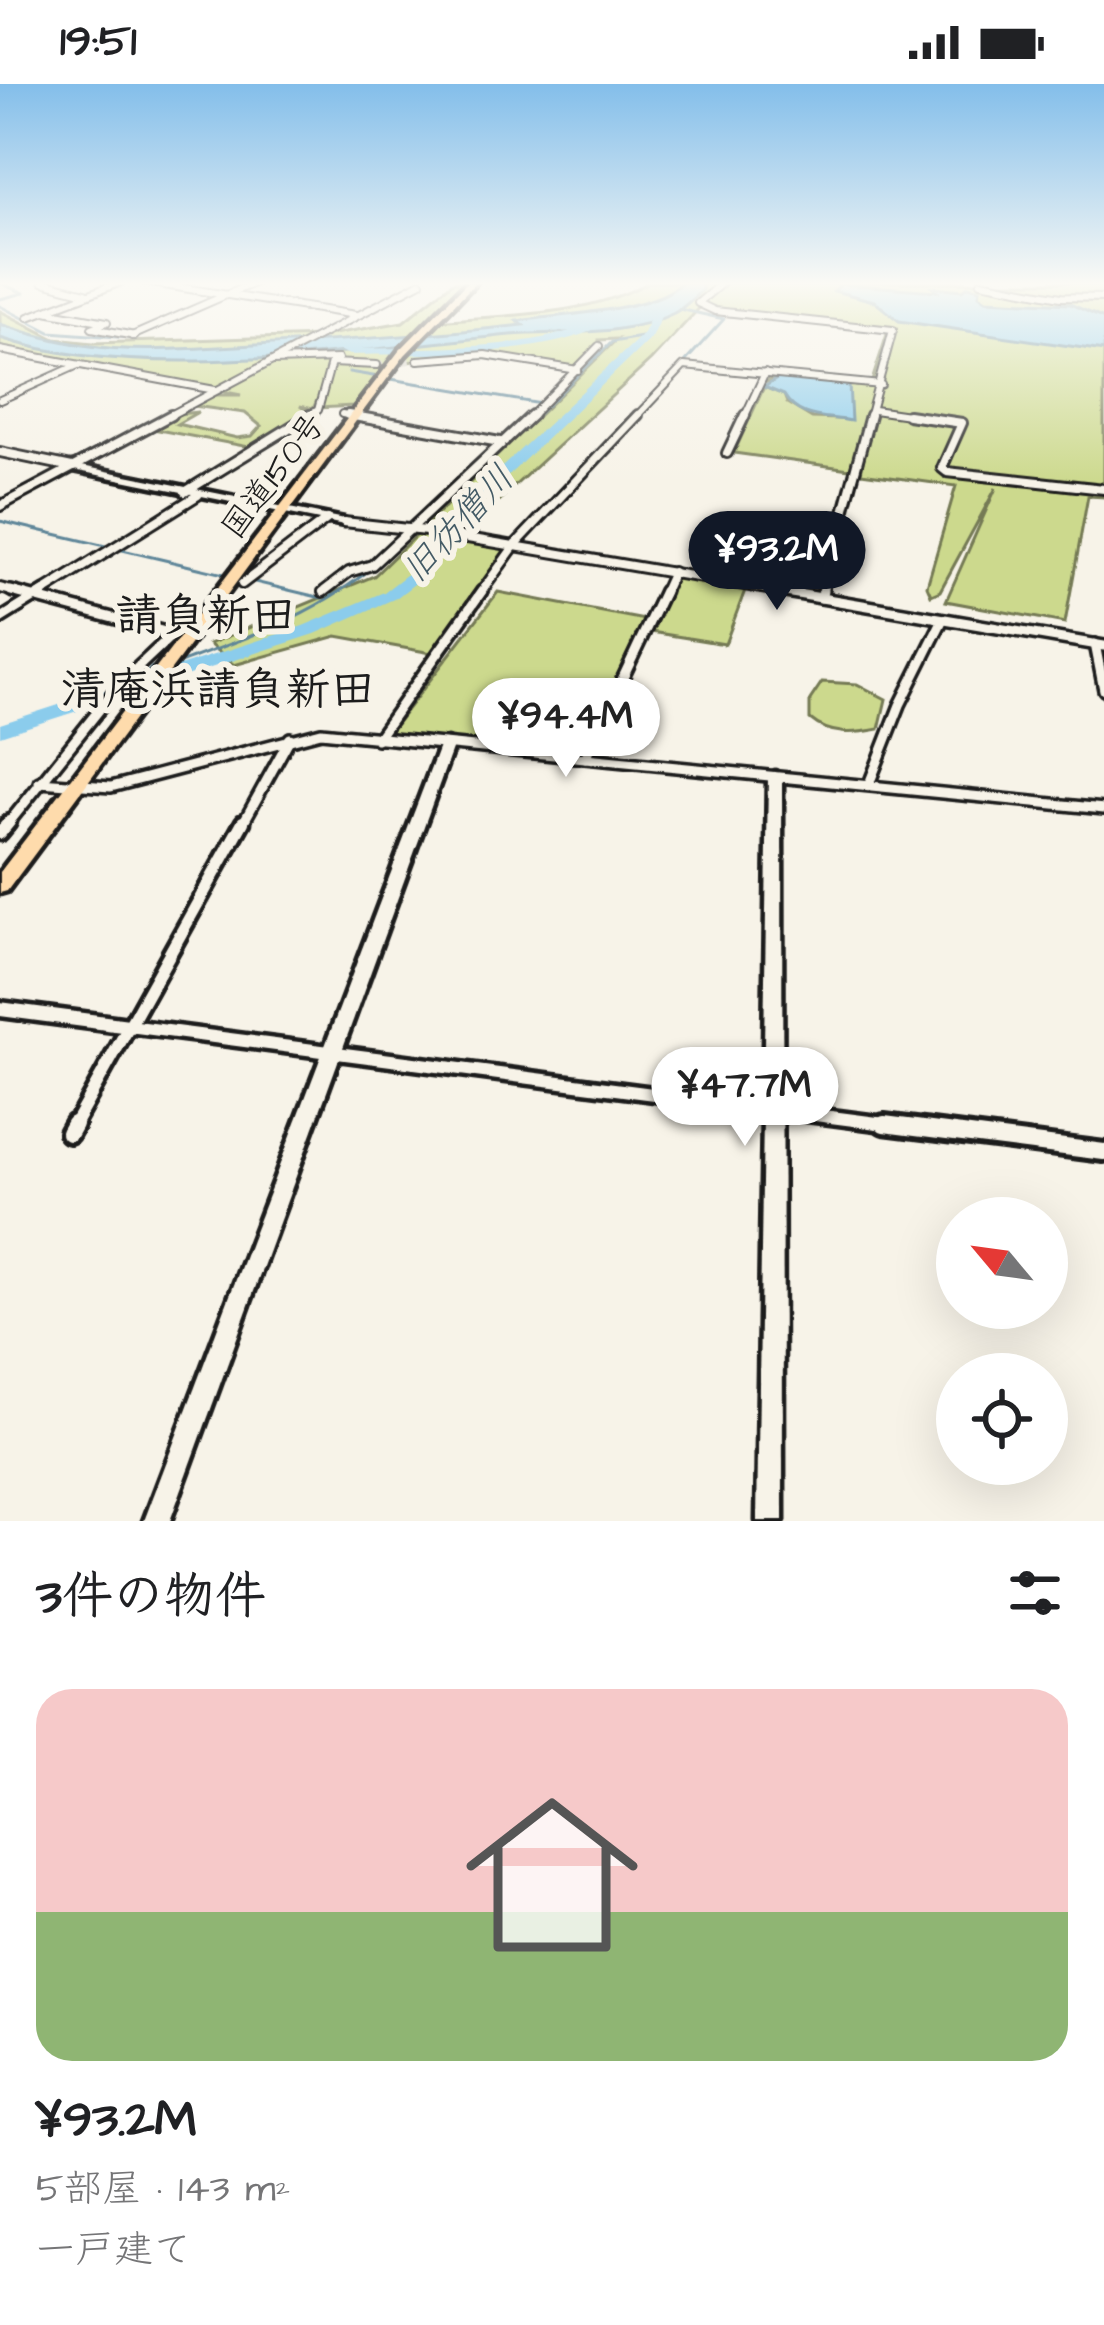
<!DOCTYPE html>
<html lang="ja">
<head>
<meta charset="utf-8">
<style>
  :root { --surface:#fff; --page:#f2f2f2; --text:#202124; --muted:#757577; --line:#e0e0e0; --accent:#111827 }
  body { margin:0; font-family:"Architects Daughter","Klee One",sans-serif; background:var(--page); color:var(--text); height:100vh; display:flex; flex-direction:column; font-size:45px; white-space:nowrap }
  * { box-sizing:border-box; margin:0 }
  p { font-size:39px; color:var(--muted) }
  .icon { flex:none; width:66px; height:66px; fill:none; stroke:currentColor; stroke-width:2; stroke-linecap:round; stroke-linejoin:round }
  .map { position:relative; height:1437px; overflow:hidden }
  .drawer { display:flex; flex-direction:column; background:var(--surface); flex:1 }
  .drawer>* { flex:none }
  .needle { width:78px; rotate:299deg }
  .buttons { position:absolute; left:936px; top:1113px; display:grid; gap:24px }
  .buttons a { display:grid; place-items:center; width:132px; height:132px; border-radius:50%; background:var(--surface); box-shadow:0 12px 48px #0002; font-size:60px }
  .price { position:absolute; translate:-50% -102px; padding:0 27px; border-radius:42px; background:#fff; color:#222; font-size:39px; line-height:78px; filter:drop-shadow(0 3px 6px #0008) }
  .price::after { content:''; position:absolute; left:50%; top:72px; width:36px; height:27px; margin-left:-18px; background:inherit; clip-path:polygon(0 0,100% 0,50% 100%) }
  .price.active { background:var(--accent); color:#fff }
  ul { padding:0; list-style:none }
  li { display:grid; align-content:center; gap:24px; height:636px; padding:0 36px }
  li+li { border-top:3px solid var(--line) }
  li span { display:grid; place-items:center; height:372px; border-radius:36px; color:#555 }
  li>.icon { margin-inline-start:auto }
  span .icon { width:216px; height:216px; fill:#fffc; stroke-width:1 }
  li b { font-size:51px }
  h2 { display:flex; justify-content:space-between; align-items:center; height:144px; padding:0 36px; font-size:51px }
  .status { display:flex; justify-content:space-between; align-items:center; height:84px; padding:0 60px; background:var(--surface); direction:ltr }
  .status svg { height:33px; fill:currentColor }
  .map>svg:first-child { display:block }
  .green { fill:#ccd98d; stroke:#747a54; stroke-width:3 }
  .water { fill:#8bccec; stroke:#5f8699; stroke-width:3 }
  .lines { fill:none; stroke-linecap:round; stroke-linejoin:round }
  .stream { stroke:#5f8699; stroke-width:3 }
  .river { fill:#8bccec; fill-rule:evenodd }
  .street-tunnel { stroke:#d6d3c9; stroke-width:6; stroke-dasharray:6 3; stroke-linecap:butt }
  .street-far4-casing { stroke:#1c1c1c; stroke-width:10 }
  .street-far3-casing { stroke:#1c1c1c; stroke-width:14 }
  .street-far2-casing { stroke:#1c1c1c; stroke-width:16 }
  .street-far1-casing { stroke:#1c1c1c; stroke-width:21 }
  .street-casing { stroke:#1c1c1c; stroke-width:26 }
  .secondary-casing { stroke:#1c1c1c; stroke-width:9 }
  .highway-casing { stroke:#1c1c1c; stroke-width:9 }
  .street-far4 { stroke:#f7f3e8; stroke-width:6 }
  .street-far3 { stroke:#f7f3e8; stroke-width:8 }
  .street-far2 { stroke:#f7f3e8; stroke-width:9 }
  .street-far1 { stroke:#f7f3e8; stroke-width:12 }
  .street { stroke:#f7f3e8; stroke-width:16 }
  .secondary { fill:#f7f3e8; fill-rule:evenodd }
  .highway { fill:#fedbac; fill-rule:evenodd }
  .labels { text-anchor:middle; stroke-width:12; stroke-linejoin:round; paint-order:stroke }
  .far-street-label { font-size:33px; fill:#1c1c1c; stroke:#f7f3e8 }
  .far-water-label { font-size:36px; font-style:italic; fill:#435a65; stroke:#f7f3e8 }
  .quarter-label { font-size:45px; font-weight:bold; fill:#1c1c1c; stroke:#f7f3e8 }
</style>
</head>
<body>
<div class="status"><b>19:51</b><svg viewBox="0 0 49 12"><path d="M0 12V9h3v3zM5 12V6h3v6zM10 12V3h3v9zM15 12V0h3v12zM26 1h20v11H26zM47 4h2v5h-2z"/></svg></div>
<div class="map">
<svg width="1104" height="1437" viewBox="0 0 1104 1437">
  <rect width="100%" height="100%" fill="#f7f3e8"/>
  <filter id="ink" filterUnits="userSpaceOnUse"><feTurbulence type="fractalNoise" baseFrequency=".00833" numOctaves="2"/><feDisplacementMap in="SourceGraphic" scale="24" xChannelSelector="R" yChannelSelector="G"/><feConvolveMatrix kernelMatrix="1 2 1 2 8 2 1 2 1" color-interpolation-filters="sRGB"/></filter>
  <g filter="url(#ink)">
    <g class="green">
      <path d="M453,198H469L426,238C498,230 584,235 649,198H1104V413L1088,412L1065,539L946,517L996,404L940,507L931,511L927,502L956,402L861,389L873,323L850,385L734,369L764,303L784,311L787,319L812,334L839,335L781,293L767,298L768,290L871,300L889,244L706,224L705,218L651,276L457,455L505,465L432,569L337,552L234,581L209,560L374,492L617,255L599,256V262L577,284L485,270L386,280L353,322L319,324L333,278L313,325L300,322L307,327L301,334L249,363L153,345L178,330L198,328L177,340L237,354L252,352L261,342L245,329L194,322L212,311H241L0,263V227L55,255L93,259L322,252L403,238Z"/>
      <path d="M673,488L747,501L725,560L645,547Z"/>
      <path d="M498,508L645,536L579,669L389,649Z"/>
      <path d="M822,598L857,600L886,615L879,645C854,650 830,652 810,635V616Z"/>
    </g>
    <g class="water">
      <path d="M681,198H702V206C693,214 684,224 674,229C627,253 562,247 511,251C361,265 142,300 0,254V240C99,274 154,266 255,261C345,256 433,251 523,241L517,237C555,231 659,227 681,198Z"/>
      <path d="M841,200L937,207L933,203L963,206L968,202L980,205L979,211L986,216L1070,220L1104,235V267L899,237L874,217L834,207Z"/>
      <path d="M780,293L849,300L851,337C825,332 798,336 784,311L764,303Z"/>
    </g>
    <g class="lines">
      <g class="stream">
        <path d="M0,199L24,209L0,215"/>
        <path d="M0,222L50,248L130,254"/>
        <path d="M679,225L724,235L685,278"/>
        <path d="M349,288L541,320"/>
        <path d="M532,336L612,258L647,252"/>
        <path d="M0,437L228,491"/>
        <path d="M238,494L322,514"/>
        <path d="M479,519L519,464"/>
        <path d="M177,580C266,547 332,525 403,457"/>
        <path d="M135,603L152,583L161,582"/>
      </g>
      <g class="river">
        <path d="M655,224L664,226L651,254L478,421L418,497L396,514L315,550L0,652V640L303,542L384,508L406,491L468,415L642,251Z"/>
        <path d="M600,234L609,236C558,276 415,269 349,271L334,263L339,260L351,265C421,263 540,269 600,234Z"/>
      </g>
      <path class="street-tunnel" d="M377,281L418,276"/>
      <defs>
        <g id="street-far4">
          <path d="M43,198L86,209"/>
          <path d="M145,198L356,231"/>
          <path d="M723,198L698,219L715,227L893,246L869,334"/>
          <path d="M981,198L1061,213L1104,214"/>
          <path d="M45,227L107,238L92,244L135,252"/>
          <path d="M29,233L121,198"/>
          <path d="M132,252L256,198"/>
          <path d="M0,266L215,306"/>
          <path d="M418,276L485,271L578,286"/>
          <path d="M273,277L338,275"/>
          <path d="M0,316L78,281"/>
          <path d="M874,326L929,334"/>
          <path d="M342,330L365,334"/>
          <path d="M165,334L421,198"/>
          <path d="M305,334L318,326L331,279L377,281"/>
          <path d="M529,334L599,262"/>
          <path d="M635,334L684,282L881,301"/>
          <path d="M744,334L765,289"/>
        </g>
        <g id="street-far3">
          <path d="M348,331L500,358"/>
          <path d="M908,331L962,339L942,384L947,388L1104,405"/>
          <path d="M0,368L72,383"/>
          <path d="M727,369L745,331"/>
          <path d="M185,408L310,331"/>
          <path d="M0,422L171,331"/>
          <path d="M344,438L426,447L797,510"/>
          <path d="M242,500L327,435"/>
          <path d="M0,504L23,510"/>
          <path d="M323,508L349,488L372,481L532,331"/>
          <path d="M40,510L198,411"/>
          <path d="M480,510L515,461L638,331"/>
          <path d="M663,510L673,488"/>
          <path d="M822,510L870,331"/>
        </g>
        <g id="street-far2">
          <path d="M780,507L1104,562"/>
          <path d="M821,514L823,507"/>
          <path d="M0,535L45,507"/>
          <path d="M1095,560L1104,606"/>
          <path d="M377,655L482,507"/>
          <path d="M585,674L664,507"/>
          <path d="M39,698L111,703L321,648L1104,725"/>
          <path d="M869,700L900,621L943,535"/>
          <path d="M7,741L119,601L173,550L11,507"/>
          <path d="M242,741L290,654"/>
        </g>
        <g id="street-far1">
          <path d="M0,749L9,738"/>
          <path d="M129,942L908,1043"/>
          <path d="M73,1043L243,738"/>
        </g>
        <g id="street">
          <path d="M884,1040L1104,1068"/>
          <path d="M69,1049L74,1040"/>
        </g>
        <g id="secondary">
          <path d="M72,380L344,435L349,438L344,441L69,385L67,383Z"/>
          <path d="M447,656L454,660L170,1437H144L440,660Z"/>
          <path d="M775,688L782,693L783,1437H757L768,693Z"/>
          <path d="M0,918L129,935L136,937L138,942L136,947L129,949L0,932Z"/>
        </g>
        <path id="highway" d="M467,198H476L405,271L7,807L0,809V788L399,267Z"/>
      </defs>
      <use href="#street-far4" class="street-far4-casing"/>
      <use href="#street-far3" class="street-far3-casing"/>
      <use href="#street-far2" class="street-far2-casing"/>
      <use href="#street-far1" class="street-far1-casing"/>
      <use href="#street" class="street-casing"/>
      <use href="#secondary" class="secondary-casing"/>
      <use href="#highway" class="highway-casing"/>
      <use href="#street-far4" class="street-far4"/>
      <use href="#street-far3" class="street-far3"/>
      <use href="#street-far2" class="street-far2"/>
      <use href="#street-far1" class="street-far1"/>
      <use href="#street" class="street"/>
      <use href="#secondary" class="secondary"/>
      <use href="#highway" class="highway"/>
    </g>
  </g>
  <linearGradient id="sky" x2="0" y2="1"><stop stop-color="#83beea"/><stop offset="0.5" stop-color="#fbfaf5"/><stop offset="1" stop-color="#fbfaf5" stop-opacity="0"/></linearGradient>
  <rect width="1104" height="399" fill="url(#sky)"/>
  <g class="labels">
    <g class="far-street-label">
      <text transform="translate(272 391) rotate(-53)" y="12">国道150号</text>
    </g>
    <g class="far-water-label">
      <text transform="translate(457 439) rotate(-47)" y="13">旧彷僧川</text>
    </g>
    <g class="quarter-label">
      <text x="206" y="546">請負新田</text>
      <text x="218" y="620">清庵浜請負新田</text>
    </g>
  </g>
</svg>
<div class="buttons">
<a><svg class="needle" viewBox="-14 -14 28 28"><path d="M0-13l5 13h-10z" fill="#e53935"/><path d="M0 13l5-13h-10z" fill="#757577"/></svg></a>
<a><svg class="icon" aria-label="locate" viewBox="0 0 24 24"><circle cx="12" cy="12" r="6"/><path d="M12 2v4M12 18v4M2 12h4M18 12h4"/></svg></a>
</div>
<b class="price active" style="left:777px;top:529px">¥93.2M</b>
<b class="price" style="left:566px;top:696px">¥94.4M</b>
<b class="price" style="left:745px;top:1065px">¥47.7M</b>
</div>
<section class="drawer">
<h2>3件の物件<svg class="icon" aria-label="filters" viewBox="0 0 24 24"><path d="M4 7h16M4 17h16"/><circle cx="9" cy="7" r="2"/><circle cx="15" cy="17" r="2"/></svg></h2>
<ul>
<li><span style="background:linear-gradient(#f6c9c9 60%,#8fb573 0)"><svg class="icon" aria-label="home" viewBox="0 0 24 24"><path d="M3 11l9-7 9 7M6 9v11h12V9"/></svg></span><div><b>¥93.2M</b><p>5部屋 · 143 m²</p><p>一戸建て</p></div></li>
</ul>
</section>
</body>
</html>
